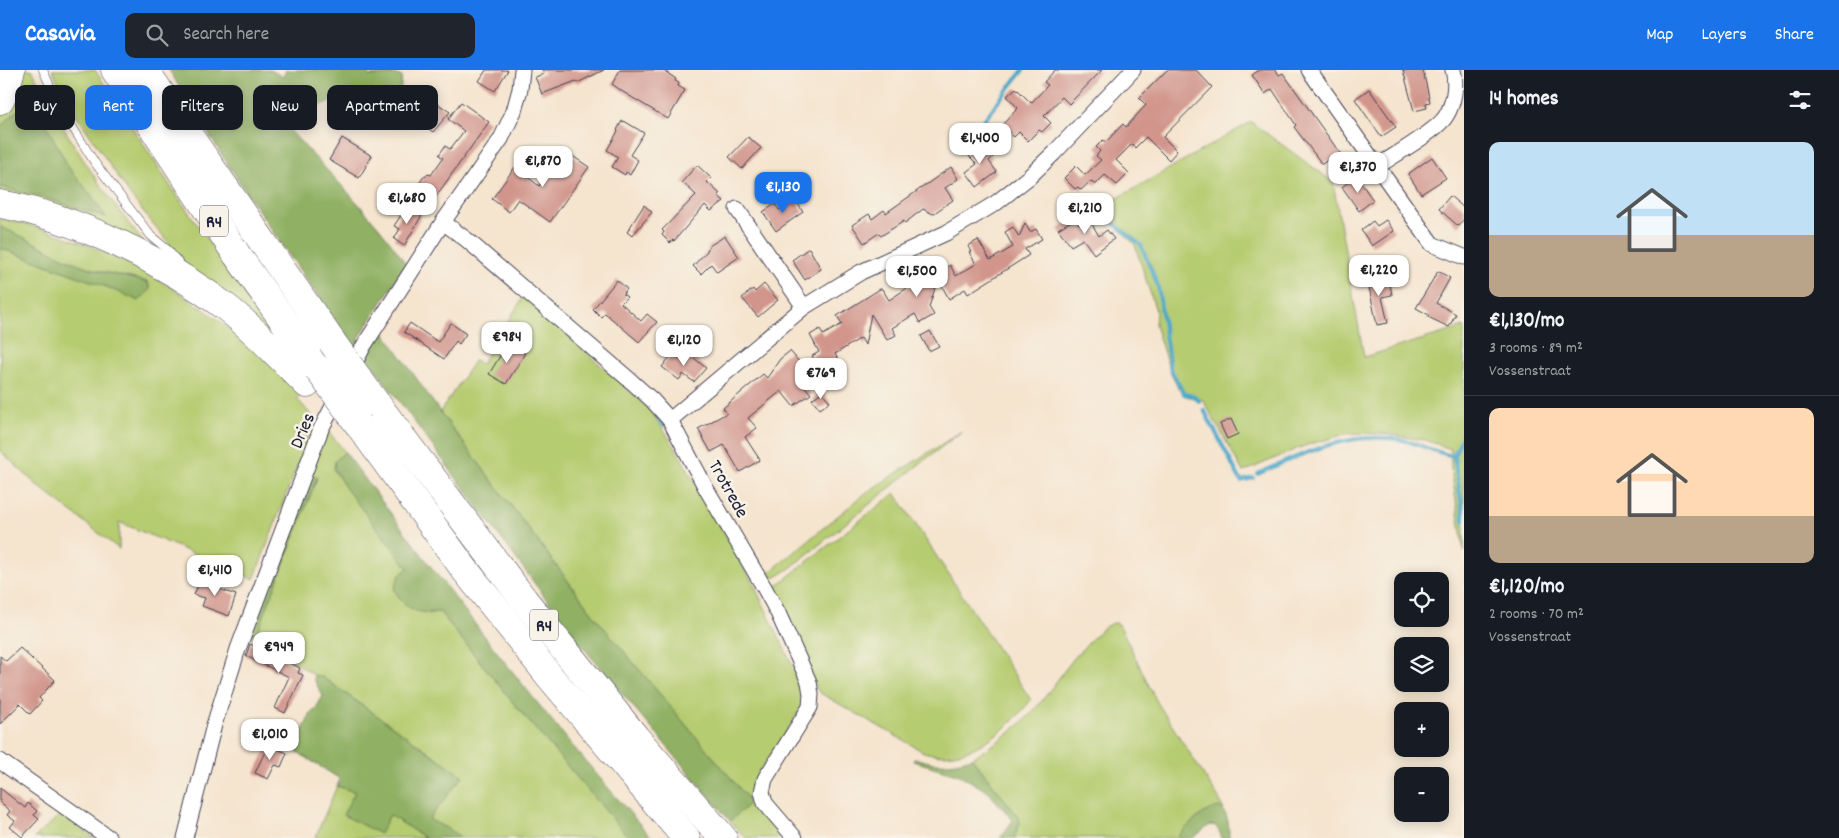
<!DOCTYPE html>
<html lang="en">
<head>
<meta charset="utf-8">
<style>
  :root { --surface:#171b24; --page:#20242c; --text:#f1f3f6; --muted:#9ea1a6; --line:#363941; --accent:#1a73e8 }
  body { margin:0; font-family:Dekko,sans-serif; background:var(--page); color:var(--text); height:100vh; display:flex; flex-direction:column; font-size:19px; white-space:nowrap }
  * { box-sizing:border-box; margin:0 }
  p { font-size:16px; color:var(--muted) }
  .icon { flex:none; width:28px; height:28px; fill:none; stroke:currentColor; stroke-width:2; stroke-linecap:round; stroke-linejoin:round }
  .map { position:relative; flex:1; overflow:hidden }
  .sheet { display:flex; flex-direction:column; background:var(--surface); width:375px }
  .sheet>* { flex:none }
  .banner { position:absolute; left:15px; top:15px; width:475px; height:45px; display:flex; gap:10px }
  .controls { position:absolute; left:1394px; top:502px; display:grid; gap:10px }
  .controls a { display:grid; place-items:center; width:55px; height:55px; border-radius:10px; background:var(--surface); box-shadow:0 2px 12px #0003; font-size:25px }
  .price { position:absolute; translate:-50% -42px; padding:0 11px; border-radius:10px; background:#fff; color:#222; font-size:16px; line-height:32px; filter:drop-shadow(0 1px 2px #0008) }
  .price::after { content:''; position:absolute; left:50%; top:30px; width:15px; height:11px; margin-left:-8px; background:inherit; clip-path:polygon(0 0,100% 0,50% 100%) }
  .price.on { background:var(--accent); color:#fff }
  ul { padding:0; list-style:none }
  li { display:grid; align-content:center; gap:10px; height:265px; padding:0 25px }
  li+li { border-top:1px solid var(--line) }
  li span { display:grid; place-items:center; height:155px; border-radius:10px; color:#555 }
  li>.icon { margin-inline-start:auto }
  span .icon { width:90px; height:90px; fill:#fffc; stroke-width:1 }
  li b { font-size:21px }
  h2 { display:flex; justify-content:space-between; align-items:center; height:60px; padding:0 25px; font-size:21px }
  .pill { padding:0 18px; border-radius:10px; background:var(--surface); box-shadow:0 2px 12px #0003; font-size:18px; line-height:45px }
  .pill.on { background:var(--accent); color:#fff }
  header { display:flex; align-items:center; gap:30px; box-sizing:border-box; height:70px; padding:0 25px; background:var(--accent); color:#fff }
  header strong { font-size:24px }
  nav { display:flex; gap:28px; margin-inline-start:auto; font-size:18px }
  .search { width:350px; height:45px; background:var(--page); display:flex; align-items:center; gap:12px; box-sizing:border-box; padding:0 18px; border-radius:10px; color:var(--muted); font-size:19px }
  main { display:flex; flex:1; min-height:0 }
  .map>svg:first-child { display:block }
  .green { fill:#b6cc71; stroke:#6c7756 }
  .forest { fill:#90b063; stroke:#59694f }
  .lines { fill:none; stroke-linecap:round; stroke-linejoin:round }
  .stream { stroke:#4da8cb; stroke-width:4 }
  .building { fill:#d1958c }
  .service-casing { stroke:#423f51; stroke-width:9 }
  .minor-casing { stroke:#423f51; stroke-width:17 }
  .motorway-casing { stroke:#423f51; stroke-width:29 }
  .service { stroke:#fff; stroke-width:8 }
  .minor { stroke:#fff; stroke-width:15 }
  .motorway { stroke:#fff; stroke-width:28 }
  .motorway-bridge-casing { stroke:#423f51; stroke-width:29; stroke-linecap:butt }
  .motorway-bridge { stroke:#fff; stroke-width:28 }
  .labels { text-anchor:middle; stroke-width:5; stroke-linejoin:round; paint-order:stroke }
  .shield { fill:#f7f3e8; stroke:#62616f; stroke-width:1 }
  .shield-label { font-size:18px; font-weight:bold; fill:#22223b }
  .street-label { font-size:19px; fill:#22223b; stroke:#f7f3e8 }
</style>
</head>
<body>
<header>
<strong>Casavia</strong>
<div class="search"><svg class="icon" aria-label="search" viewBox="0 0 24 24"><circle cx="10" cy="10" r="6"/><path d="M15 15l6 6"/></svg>Search here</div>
<nav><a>Map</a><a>Layers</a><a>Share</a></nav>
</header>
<main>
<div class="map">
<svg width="1464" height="768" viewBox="0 0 1464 768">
  <rect width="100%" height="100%" fill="#f7f3e8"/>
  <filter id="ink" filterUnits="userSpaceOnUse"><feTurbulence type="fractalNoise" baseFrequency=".02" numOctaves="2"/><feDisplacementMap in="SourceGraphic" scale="10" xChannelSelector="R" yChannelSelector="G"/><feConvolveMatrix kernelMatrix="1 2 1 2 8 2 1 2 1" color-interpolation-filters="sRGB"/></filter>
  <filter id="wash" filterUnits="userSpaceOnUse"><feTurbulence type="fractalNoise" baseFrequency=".0096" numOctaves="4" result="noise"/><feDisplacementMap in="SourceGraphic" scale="20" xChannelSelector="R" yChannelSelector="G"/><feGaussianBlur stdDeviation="1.12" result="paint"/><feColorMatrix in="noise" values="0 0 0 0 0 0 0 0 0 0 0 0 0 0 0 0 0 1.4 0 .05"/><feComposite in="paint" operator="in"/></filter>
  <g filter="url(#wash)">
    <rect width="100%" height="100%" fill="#f5e4ce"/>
    <g class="green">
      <path d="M16,0H32C65,67 106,127 153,184L0,126V117L42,127L105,147L92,126L69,98L40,43L21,37L0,57V44L10,26Z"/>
      <path d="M52,0H95L177,126L287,281L204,215L159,161L130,125L106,89L73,40Z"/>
      <path d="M1251,52L1333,112L1364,287L1464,257V482L1451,399V379L1425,370L1386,364L1349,363L1304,376L1243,402L1203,330L1185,326L1178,318L1170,302L1155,255L1156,241L1135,175L1100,138Z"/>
      <path d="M0,148C16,151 32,156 48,161C145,191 231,250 300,325L297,329L315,349L254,509L119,452V479L37,415L0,381V178L107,217L139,231L150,218L148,212C127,206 105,204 84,196C55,186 29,168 0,157Z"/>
      <path d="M524,226L648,338L659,353L675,377L753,513L801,613L803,626L802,637L774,680L759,701L753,717L751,732L783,768H746L730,751L751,732L599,552L440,342L475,290L481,294Z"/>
      <path d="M328,361L345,382L335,391L334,400L347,420L409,498L428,544L439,541L515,635L630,768H460L455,763L428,749L463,706L322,607L314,605L256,566L317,408L310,405Z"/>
      <path d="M962,361C903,406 847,453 789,499L776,507H770L765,501H771L867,422Z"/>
      <path d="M895,423L1031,630C1007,661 966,695 924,682L822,624L818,621L771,520Z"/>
      <path d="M1117,553L1121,558L1157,632L1219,729L1224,740L1220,737L1191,753L1176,768H1014L1020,752L1017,745L972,688C998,672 1022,656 1041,632C1057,612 1070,590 1089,572C1097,564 1105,553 1117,553Z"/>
      <path d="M337,716L355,722L343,745H390L425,768H315Z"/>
      <path d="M60,745L95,768H34Z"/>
    </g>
    <g class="forest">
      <path d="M169,0H271L283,7L286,0H367L369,6L394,4L402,7L399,32L393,43L361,27L348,18L339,29L301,41L287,57C327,102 373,144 406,194L354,276C289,187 226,95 169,0Z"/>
      <path d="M28,34L34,36L40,43L69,98L92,126L106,147L42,127L0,117V57L21,37Z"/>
      <path d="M0,157C29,168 55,186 84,196C105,204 127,206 148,213L150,219L139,231L107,217L0,178Z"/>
      <path d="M384,262L440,342L599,552L751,732L730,751L576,569L364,284Z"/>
      <path d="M345,382C443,514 542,645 652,768H629L515,635L440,542C418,545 404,539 394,519L399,506L408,498L347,420L334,399L335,391Z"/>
      <path d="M310,405L317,407L256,566L250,563Z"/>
      <path d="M314,605L322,607L463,706L429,749L455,763L460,768H425L390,745L380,764L343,745L355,722L337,716L340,709L294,680L310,645L316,638L323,626L314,610Z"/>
      <path d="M915,688C937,696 950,694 972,688L1017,745L1020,752L1014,768H1000L1013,750L988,722L960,705L913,691Z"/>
      <path d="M1220,737C1229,745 1229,757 1229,768H1221V765L1216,756L1210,755L1193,768H1176C1188,756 1203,739 1220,737Z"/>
    </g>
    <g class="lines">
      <g class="stream">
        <path d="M979,56L1023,0"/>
        <path d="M1107,148L1141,175L1158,216L1170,298L1184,324L1194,326L1199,331"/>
        <path d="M1204,340L1241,411L1253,408"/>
        <path d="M659,349L664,355"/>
        <path d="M1464,362L1454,386L1464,451"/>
        <path d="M1258,404C1303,383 1351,360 1402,370C1420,374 1436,383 1454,386"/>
        <path d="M750,479L761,497"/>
      </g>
    </g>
    <g id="blocks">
      <g class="building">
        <path d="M486,0H508L495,21L479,11Z"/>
        <path d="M542,0H604L577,13L576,11L542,24L535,7L544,4Z"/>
        <path d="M620,0H663L676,9L675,11L679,13L678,16L685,20L668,49L623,22L612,14Z"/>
        <path d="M1055,0H1102L1069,34L1062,27L1044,46L1051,53L1042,62L1039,60L1028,71L1019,62L1014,67L1002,55L1018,38L1007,26L1016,18L1031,33L1048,15L1044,12Z"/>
        <path d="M1167,0H1196L1212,17L1163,67L1177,81L1169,90L1146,67L1135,78L1132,74L1116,90L1129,103L1117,115L1105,105L1095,115L1091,111L1081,120L1078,117L1075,119L1064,108L1076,96L1085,105L1101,90L1096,86L1100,81L1096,77L1103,70L1106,72L1123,54L1126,57L1146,35L1139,28Z"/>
        <path d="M1259,0H1276L1279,5L1283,3L1342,86L1330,94L1328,90L1322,94L1294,57L1296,55L1272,19L1265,24L1252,5Z"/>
        <path d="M1403,0H1423L1430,32L1426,33L1427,38L1414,41Z"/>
        <path d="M1369,19L1396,57L1381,67L1355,29Z"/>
        <path d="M435,32L450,42L433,62L425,56L433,46L428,43Z"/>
        <path d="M461,32L489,52L434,129L417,117L424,106L425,107L428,104L431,105L443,88L439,85L445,76L450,79L464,61L448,49Z"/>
        <path d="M622,51L624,52V51L644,63L630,85L638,90L630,105L626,102L625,105L612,97L618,87L607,80L618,61L617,60Z"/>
        <path d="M748,67L761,78L742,99L729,87Z"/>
        <path d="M342,68L372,86L359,108L329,90Z"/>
        <path d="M974,74L993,87L989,91L997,102L977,117L966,102L977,94L965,82L966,79Z"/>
        <path d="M565,81L589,97L550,152L518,129L509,142L492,129L515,97L539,116Z"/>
        <path d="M1432,87L1446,108L1421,124L1408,104Z"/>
        <path d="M697,95L711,108L707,112L720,124L718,126L724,131L711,141L705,135L674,171L673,170L670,173L662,165L664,162L662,160L696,125L682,112Z"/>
        <path d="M951,97L958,109L945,118L953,130L933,144L923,139L905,153L904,151L881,166L879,163L864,173L852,155L869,144L872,149L884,140L886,143Z"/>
        <path d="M1356,106L1373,130L1359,141L1342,117Z"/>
        <path d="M1450,126L1464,138V149L1458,156L1439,139Z"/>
        <path d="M795,129L803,142L776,161L763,142L775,134L779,140Z"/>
        <path d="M644,135L652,142L632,166L627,162Z"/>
        <path d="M407,136L422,145L404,176L394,169L400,159L394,156Z"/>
        <path d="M1076,148L1079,154L1089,149L1099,166L1107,160L1114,169L1094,184L1083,169L1071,176L1058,159Z"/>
        <path d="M1386,150L1394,161L1372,176L1361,160L1373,151L1377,156Z"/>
        <path d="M1025,153L1030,162L1036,159L1042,169L1025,179L1029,185L968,224L965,219L949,229L938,209L929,237L934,245L920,253L915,244L892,258L896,265L887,270L871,244L865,275L861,268L835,284L839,291L822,301L812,286L819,282L810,265L820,259L823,265L842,254L837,246L880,219H882L889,230L921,209L923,213L950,195L956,206L976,194L969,182H971L968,176L978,170L990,190L1013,177L1005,162L1013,157L1019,167Z"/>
        <path d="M725,166L739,187L717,202L711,194L701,204L693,196L707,181L709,176Z"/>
        <path d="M809,178L821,199L805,210L792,190Z"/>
        <path d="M1438,201L1450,208L1436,233L1456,244L1449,257L1428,247L1429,245L1416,238Z"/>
        <path d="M1380,205L1381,210L1389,208L1392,225L1382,227L1388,253L1377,255L1367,208Z"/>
        <path d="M617,210L627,219L623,224L627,227L621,233L641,251L647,244L657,252L639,272L605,243L601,247L593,239Z"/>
        <path d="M764,214L778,230L758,247L742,228L753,219L755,222Z"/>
        <path d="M410,253L438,272L451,253L466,264L459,274L456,271L444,289L404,262Z"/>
        <path d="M930,261L939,276L929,281L921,266Z"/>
        <path d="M508,273L525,283L506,314L489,304Z"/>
        <path d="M790,281L806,300L797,307L811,324L793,336L781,321L748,348L757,358L745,367L760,390L740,402L724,375L711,382L698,359L727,343L723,338L763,304L767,308L780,289Z"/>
        <path d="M673,283L682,291L688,283L706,298L694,312L683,304L679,310L662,297Z"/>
        <path d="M822,322L830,332L820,339L812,329Z"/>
        <path d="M1231,349L1238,364L1227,369L1220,354Z"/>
        <path d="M201,507L221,515L219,519L236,525L229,546L202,536L205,528L194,525Z"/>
        <path d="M250,574L300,598L298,603L303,605L285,643L275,638L289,607L246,586Z"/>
        <path d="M20,578L55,610L39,628L42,631L30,644L20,634L0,654V586L6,591Z"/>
        <path d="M268,675L287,683L281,697L275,695L268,709L255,703Z"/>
        <path d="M0,718L25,738L28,733L37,741L34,745L39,749L22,767L10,757L15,751L7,745L10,741L0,733Z"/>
      </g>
    </g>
  </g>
  <g filter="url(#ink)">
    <use href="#blocks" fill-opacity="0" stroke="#423f51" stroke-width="1"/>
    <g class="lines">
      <defs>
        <path id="service" d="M43,0L59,36L95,93L151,166L168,180L179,193"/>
        <g id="minor">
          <path d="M1309,0L1432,174L1464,187"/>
          <path d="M1376,97C1393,86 1437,61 1446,46C1454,33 1457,14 1453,0"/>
          <path d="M737,139L804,237"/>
          <path d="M443,152L467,170L632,312L652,330L670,350L707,420L765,519L778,543L809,612L811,624L810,637L765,709L762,722L765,733L795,768"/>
          <path d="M350,303L363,277L443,152L501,69L514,41L520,19L522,0"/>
          <path d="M670,350L804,237L861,202L946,163L996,133L1029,107L1054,83L1133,0"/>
          <path d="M0,691L109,768"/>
          <path d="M185,768L214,655L238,579L321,359L340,323"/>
        </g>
        <g id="motorway">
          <path d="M115,0L237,185L318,299"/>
          <path d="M145,0L192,70L332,272"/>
          <path d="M0,30L5,21L11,0"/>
          <path d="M0,134C76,147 166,192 227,238C256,261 281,288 307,314"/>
          <path d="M376,333L524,530L636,668L723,768"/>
          <path d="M359,355L465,500L551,608L686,768"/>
        </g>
      </defs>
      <use href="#service" class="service-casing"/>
      <use href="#minor" class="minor-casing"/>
      <use href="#motorway" class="motorway-casing"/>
      <use href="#service" class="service"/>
      <use href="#minor" class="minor"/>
      <use href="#motorway" class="motorway"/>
      <defs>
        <g id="motorway-bridge">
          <path d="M332,272L376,333"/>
          <path d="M318,299L359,355"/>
        </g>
      </defs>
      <use href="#motorway-bridge" class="motorway-bridge-casing"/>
      <use href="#motorway-bridge" class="motorway-bridge"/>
    </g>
  </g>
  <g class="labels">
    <g class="shield">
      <rect x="200" y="135.5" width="28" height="31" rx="4"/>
      <rect x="530" y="539.5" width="28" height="31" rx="4"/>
    </g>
    <g class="shield-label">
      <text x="214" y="157">R4</text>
      <text x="544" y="561">R4</text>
    </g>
    <g class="street-label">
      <text transform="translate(301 360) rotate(-67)" y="7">Dries</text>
      <text transform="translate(730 418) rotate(61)" y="7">Trotrede</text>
    </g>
  </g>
</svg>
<div class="controls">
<a><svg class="icon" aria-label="locate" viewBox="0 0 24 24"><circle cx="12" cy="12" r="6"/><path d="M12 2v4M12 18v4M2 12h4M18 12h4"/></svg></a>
<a><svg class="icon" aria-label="layers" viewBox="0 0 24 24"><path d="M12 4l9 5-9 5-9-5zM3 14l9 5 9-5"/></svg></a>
<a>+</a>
<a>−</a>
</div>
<b class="price" style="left:980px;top:95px">€1,400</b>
<b class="price" style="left:543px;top:118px">€1,870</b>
<b class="price" style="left:1358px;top:124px">€1,370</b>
<b class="price on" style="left:783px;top:144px">€1,130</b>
<b class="price" style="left:407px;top:155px">€1,680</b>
<b class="price" style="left:1085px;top:165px">€1,210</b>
<b class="price" style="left:1379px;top:227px">€1,220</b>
<b class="price" style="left:917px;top:228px">€1,500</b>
<b class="price" style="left:507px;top:294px">€984</b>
<b class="price" style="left:684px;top:297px">€1,120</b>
<b class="price" style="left:821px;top:330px">€769</b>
<b class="price" style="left:215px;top:527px">€1,410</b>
<b class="price" style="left:279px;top:604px">€949</b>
<b class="price" style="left:270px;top:691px">€1,010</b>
<div class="banner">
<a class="pill">Buy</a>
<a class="pill on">Rent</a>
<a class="pill">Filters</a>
<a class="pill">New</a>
<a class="pill">Apartment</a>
</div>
</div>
<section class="sheet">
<h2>14 homes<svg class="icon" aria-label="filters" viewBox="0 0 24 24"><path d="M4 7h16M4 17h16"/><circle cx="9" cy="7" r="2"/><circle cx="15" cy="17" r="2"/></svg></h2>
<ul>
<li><span style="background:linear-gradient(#bfe0f5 60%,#b9a48a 0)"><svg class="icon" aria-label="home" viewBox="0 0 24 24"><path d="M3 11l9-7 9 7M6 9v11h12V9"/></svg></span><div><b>€1,130/mo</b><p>3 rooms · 89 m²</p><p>Vossenstraat</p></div></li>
<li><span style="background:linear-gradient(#ffd9b3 70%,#b9a48a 0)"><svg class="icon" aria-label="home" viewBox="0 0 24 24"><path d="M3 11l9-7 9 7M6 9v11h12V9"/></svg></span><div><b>€1,120/mo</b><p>2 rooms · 70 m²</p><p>Vossenstraat</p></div></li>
</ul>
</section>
</main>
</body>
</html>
